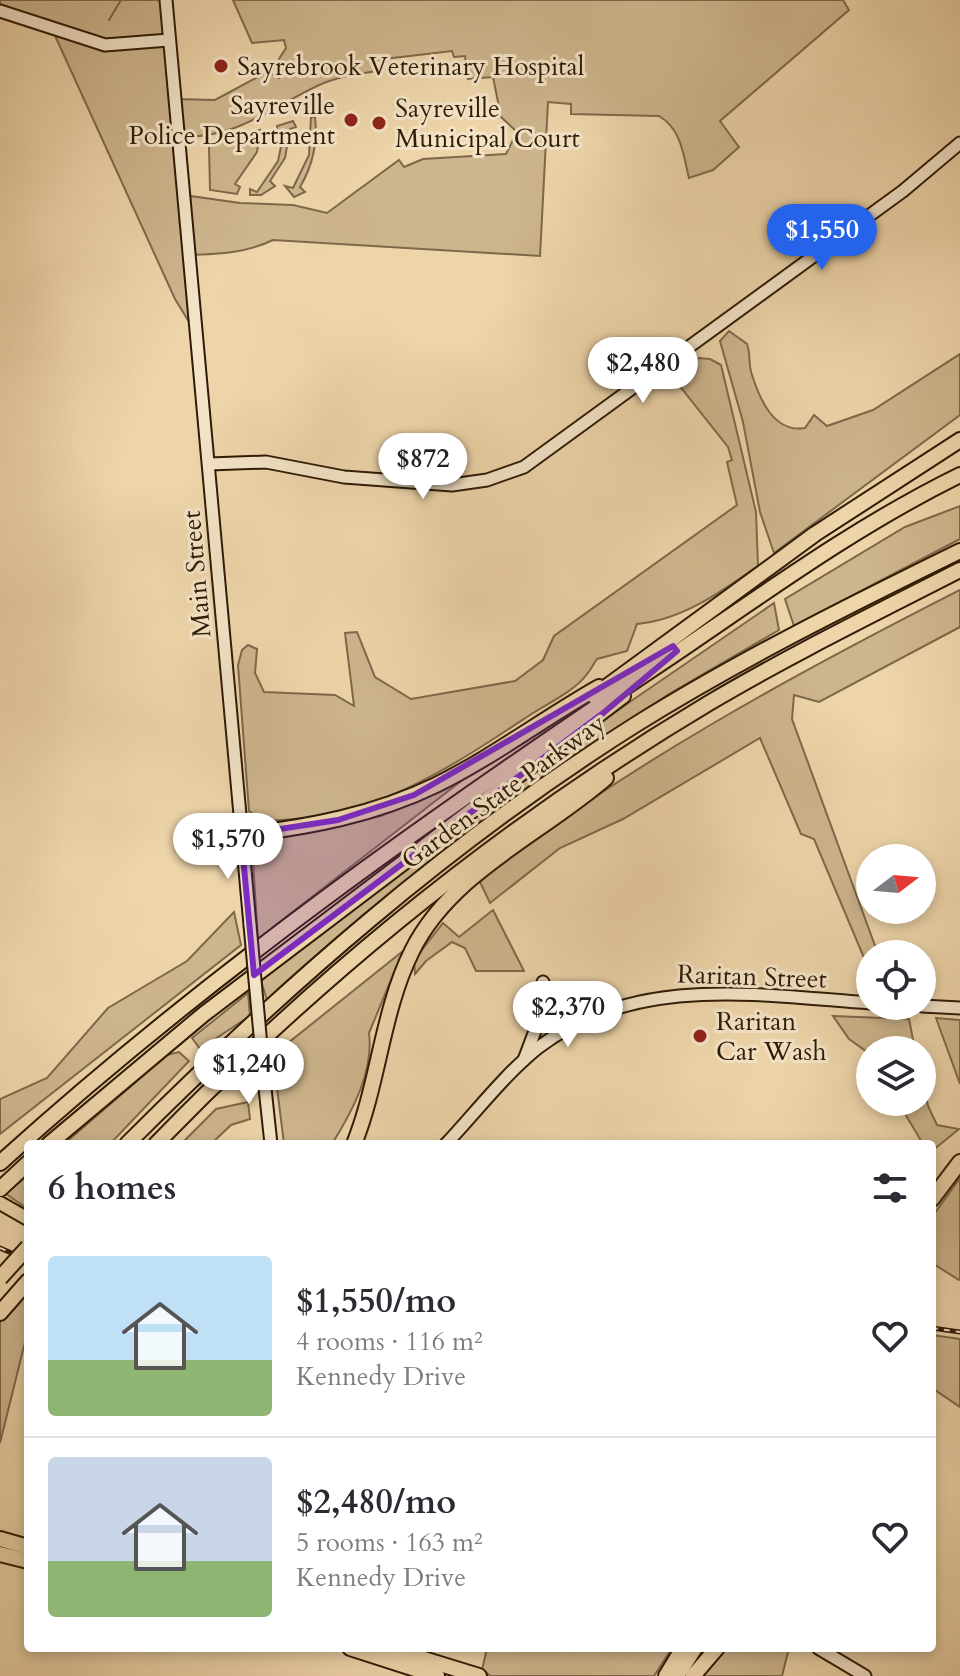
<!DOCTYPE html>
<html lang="en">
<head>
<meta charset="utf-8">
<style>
  :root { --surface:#fff; --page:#f2f2f3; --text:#2b2b33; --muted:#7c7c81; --line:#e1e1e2; --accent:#2563eb }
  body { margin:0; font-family:Cardo,serif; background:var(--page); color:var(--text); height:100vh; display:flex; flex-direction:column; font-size:30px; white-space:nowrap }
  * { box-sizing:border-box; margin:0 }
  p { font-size:26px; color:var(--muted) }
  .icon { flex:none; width:44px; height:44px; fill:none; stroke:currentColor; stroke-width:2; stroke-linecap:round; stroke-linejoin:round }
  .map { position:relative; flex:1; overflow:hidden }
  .panel { position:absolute; left:24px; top:1140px; width:912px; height:512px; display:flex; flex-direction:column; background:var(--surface); border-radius:8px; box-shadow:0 4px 12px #0003 }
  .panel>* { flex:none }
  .needle { width:52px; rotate:74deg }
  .buttons { position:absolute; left:856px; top:844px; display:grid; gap:16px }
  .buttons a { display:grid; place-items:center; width:80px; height:80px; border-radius:50%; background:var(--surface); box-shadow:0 4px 12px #0003; font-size:40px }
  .price { position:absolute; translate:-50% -68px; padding:0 18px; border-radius:28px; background:#fff; color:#222; font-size:26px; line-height:52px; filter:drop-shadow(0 2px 4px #0008) }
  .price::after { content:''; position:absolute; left:50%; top:48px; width:24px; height:18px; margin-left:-12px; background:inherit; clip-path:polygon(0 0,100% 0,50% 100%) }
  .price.selected { background:var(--accent); color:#fff }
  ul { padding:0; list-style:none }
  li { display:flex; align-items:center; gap:24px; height:200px; padding:0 24px }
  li+li { border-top:2px solid var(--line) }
  li span { display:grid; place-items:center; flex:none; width:224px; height:160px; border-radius:8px; color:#555 }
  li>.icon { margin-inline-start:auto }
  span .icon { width:96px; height:96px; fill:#fffc; stroke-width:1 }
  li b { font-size:34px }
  h2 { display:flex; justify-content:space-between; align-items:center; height:96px; padding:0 24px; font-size:34px }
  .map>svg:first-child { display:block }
  .green { fill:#cdb58d; stroke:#7e684a; stroke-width:2; fill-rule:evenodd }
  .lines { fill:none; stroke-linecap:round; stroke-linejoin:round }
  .stream { stroke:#7a6447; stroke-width:2 }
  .secondary-casing { stroke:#2f1b06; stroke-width:15 }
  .primary-casing { stroke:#2f1b06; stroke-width:16 }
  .highway-casing { stroke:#2f1b06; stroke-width:18 }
  .secondary { stroke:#f3e3c7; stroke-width:11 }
  .primary { stroke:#edd4a9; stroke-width:12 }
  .highway { stroke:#edd4a9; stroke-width:14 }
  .rail-casing { stroke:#2f1b06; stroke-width:5 }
  .rail { stroke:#f3e3c7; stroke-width:2; stroke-dasharray:6; stroke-linecap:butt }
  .secondary-bridge-casing { stroke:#2f1b06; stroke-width:15; stroke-linecap:butt }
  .highway-bridge-casing { stroke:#2f1b06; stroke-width:18; stroke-linecap:butt }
  .secondary-bridge { stroke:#f3e3c7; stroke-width:11 }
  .highway-bridge { stroke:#edd4a9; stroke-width:14 }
  .marked { fill:#7b2cbf; fill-opacity:0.2; stroke:#7b2cbf; stroke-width:6; stroke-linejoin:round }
  .poi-dot { fill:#8f2418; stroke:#f3e3c7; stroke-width:3 }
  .labels { text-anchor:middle; stroke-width:6; stroke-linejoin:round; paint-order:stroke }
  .poi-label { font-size:26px; fill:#2f1b06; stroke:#f3e3c7; text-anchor:start }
  .street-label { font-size:26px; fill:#2f1b06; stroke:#f3e3c7 }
</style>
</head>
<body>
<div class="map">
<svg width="960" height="1676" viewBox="0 0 960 1676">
  <rect width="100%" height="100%" fill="#edd4a9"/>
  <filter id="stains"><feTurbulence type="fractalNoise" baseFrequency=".0025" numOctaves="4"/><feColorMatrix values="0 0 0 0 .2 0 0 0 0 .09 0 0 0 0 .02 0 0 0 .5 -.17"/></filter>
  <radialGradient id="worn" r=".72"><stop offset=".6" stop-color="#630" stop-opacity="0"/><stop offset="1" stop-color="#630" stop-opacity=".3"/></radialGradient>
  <g class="green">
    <path d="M0,0H166L175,99L215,100L267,72L279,78L283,72L279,59L286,48L284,40L252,43L233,0H843L849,10L720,121L739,147L713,170L689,178C683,153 681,129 659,116L571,114V104L548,102L540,256L273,240C246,253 220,254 190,255L197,335L175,299L52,29L0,11ZM452,51L454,57L465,56L468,79L493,77L501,117L517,132L506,154L423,159L404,167L399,160L327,213L293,205L240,203L184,195L179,137C238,138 267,110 317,86C336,77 356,74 377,71L376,60Z"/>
    <path d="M311,117H315C318,142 313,165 300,187L305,192L294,197L285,186L293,188L309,155Z"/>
    <path d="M293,121L296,127L290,129L285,158L270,181L275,186L261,195H250V189L257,192L278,161L284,132L277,130V126Z"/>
    <path d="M260,130L257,152L235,184L240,187L237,194L210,190L209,146Z"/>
    <path d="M729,331L747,344C751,355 748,365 752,375C760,400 774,433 805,428L814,415L827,426L873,410L960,354V415L774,553L760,512L743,422L720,341Z"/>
    <path d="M698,358L710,359L721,365L756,512L758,566C721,592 682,620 637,624L627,651L597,659C593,664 591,670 587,674C576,690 549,703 533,713C460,761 385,813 295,819C280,820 261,824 249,811L238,665L242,650L248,645L257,649L255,673L264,692L335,695L354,706L345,633L357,632L375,677L411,699L515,681L543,660L554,636L737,505L727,462L732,460L728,447L671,375Z"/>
    <path d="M960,506V539L794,626L785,599L905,527Z"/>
    <path d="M960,590V627L819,702L794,695L792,719L878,954H870V972L814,839L801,834L760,738L623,819L560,848L490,903L479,880C627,765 793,675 960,590Z"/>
    <path d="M774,603L779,630L669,694L596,743L268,1003L261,981L299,951L586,732Z"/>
    <path d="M465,778L277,924L258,940L252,844L381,816Z"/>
    <path d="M493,910L524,971H476L465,948L452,942L426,961L415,974L414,960L443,923L459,937Z"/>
    <path d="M234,912L241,945L0,1134V1099L47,1078L108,1008L187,961Z"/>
    <path d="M403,951L369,1033C374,1071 352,1112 332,1144H284L273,1055Z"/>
    <path d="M248,993L250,1016L200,1049L192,1038Z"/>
    <path d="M833,1016L909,1019L915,1050H870V1054L849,1039Z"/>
    <path d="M936,1018L960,1020V1084Z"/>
    <path d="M179,1052L189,1061L110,1144H64L167,1055Z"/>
    <path d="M922,1080L928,1106L937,1125L959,1129L932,1151V1144H923L898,1102H922Z"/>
    <path d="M248,1102L250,1119L231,1125L211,1144H181L216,1109Z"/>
    <path d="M28,1175V1209L6,1194Z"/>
    <path d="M960,1178V1279L959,1280L932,1263V1217Z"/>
    <path d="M28,1289V1342H25L0,1443V1313Z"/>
    <path d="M932,1335L960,1339V1407L932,1388Z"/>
    <path d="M487,1648H672L654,1676H491L482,1670Z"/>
    <path d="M695,1648H789L782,1676H677Z"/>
  </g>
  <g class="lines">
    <path class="stream" d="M109,20L121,0"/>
    <defs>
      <g id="secondary">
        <path d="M166,0L250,925"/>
        <path d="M0,11L105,45L169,40"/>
        <path d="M209,464L266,462L344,477L452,485L487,480L524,467L903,191L960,143"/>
        <path d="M542,999L555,1016L579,1022"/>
        <path d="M922,1006L960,1008"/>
        <path d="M524,1060L538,1023L543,982"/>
        <path d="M264,1079L271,1144"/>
        <path d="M446,1144C476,1112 505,1074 539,1047C636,974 758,995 870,1003"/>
        <path d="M818,1648L865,1676"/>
      </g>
      <path id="primary" d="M0,1203L28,1219"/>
      <g id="highway">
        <path d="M594,696L815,534L960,440"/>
        <path d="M241,835C309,827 374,815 436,785C493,757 544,718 599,687"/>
        <path d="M49,1144L204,1014L623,696"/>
        <path d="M127,1144C282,989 449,842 635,725C739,660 850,605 960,551"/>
        <path d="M156,1144C320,975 506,824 709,703C790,655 876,613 960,570"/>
        <path d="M354,1144C379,1082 382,1011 412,951C451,872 542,834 606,778"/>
        <path d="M0,1163C207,975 437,813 669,658C765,593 856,526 960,475"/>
        <path d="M0,1189L28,1163"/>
        <path d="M932,1199L960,1162"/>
        <path d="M0,1313L28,1281"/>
        <path d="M0,1539L28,1547"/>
        <path d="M0,1554L28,1561"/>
        <path d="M350,1648L437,1676"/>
        <path d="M388,1648L479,1676"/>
        <path d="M666,1676L683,1648"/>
        <path d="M677,1676L695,1648"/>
        <path d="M693,1676L717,1648"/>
      </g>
    </defs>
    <use href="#secondary" class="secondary-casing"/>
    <use href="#primary" class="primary-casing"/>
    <use href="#highway" class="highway-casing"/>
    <use href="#secondary" class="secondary"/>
    <use href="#primary" class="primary"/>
    <use href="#highway" class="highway"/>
    <defs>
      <g id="rail">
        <path d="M0,1248L28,1260"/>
        <path d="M932,1328L960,1332"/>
      </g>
    </defs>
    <use href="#rail" class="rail-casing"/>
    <use href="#rail" class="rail"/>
    <defs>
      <path id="secondary-bridge" d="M250,925L264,1079"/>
      <path id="highway-bridge" d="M0,1278L28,1247"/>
    </defs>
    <use href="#secondary-bridge" class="secondary-bridge-casing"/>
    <use href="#highway-bridge" class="highway-bridge-casing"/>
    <use href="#secondary-bridge" class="secondary-bridge"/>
    <use href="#highway-bridge" class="highway-bridge"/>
  </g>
  <path class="marked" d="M673,646L677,651L602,714L254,975L241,835L338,820L414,795Z"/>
  <g class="poi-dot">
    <circle cx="221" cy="66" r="8"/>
    <circle cx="351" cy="120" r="8"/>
    <circle cx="379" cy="123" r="8"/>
    <circle cx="700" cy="1036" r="8"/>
  </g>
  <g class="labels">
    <g class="poi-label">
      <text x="237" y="75">Sayrebrook Veterinary Hospital</text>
      <text x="335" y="114" text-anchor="end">Sayreville<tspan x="335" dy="30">Police Department</tspan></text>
      <text x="395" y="117">Sayreville<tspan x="395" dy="30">Municipal Court</tspan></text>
      <text x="716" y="1030">Raritan<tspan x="716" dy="30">Car Wash</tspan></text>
    </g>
    <g class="street-label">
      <text transform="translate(196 574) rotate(-95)" y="9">Main Street</text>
      <text transform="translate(503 791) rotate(-36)" y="9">Garden State Parkway</text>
      <text transform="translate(752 976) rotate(2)" y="9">Raritan Street</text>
    </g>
  </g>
  <rect width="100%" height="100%" filter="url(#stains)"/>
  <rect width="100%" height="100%" fill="url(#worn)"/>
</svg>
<div class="buttons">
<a><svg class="needle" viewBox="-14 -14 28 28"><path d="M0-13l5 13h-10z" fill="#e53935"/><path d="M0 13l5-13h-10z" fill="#7c7c81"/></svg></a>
<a><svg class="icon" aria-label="locate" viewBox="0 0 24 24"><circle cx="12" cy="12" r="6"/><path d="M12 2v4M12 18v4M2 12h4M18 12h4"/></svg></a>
<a><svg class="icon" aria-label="layers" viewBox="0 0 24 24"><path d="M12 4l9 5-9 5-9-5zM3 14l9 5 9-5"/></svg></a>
</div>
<b class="price selected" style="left:822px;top:272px">$1,550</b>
<b class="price" style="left:643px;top:405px">$2,480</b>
<b class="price" style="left:423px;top:501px">$872</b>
<b class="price" style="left:228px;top:881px">$1,570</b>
<b class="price" style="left:568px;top:1049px">$2,370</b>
<b class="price" style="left:249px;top:1106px">$1,240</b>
<section class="panel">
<h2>6 homes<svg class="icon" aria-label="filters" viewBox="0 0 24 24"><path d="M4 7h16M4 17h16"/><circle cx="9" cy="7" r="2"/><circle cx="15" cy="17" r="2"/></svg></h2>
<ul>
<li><span style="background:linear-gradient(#bfe0f5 65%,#8fb573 0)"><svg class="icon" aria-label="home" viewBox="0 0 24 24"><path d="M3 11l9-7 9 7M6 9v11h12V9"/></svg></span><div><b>$1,550/mo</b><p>4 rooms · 116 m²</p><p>Kennedy Drive</p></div><svg class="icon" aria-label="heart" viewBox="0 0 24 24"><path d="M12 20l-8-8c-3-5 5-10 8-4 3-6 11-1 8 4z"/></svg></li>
<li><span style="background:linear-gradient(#c9d6e8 65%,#8fb573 0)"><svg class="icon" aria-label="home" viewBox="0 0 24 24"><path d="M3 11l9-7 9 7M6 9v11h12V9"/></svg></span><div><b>$2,480/mo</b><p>5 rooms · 163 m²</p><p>Kennedy Drive</p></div><svg class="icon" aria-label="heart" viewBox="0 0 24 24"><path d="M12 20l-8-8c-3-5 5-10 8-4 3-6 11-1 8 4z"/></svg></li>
</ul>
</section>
</div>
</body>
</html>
